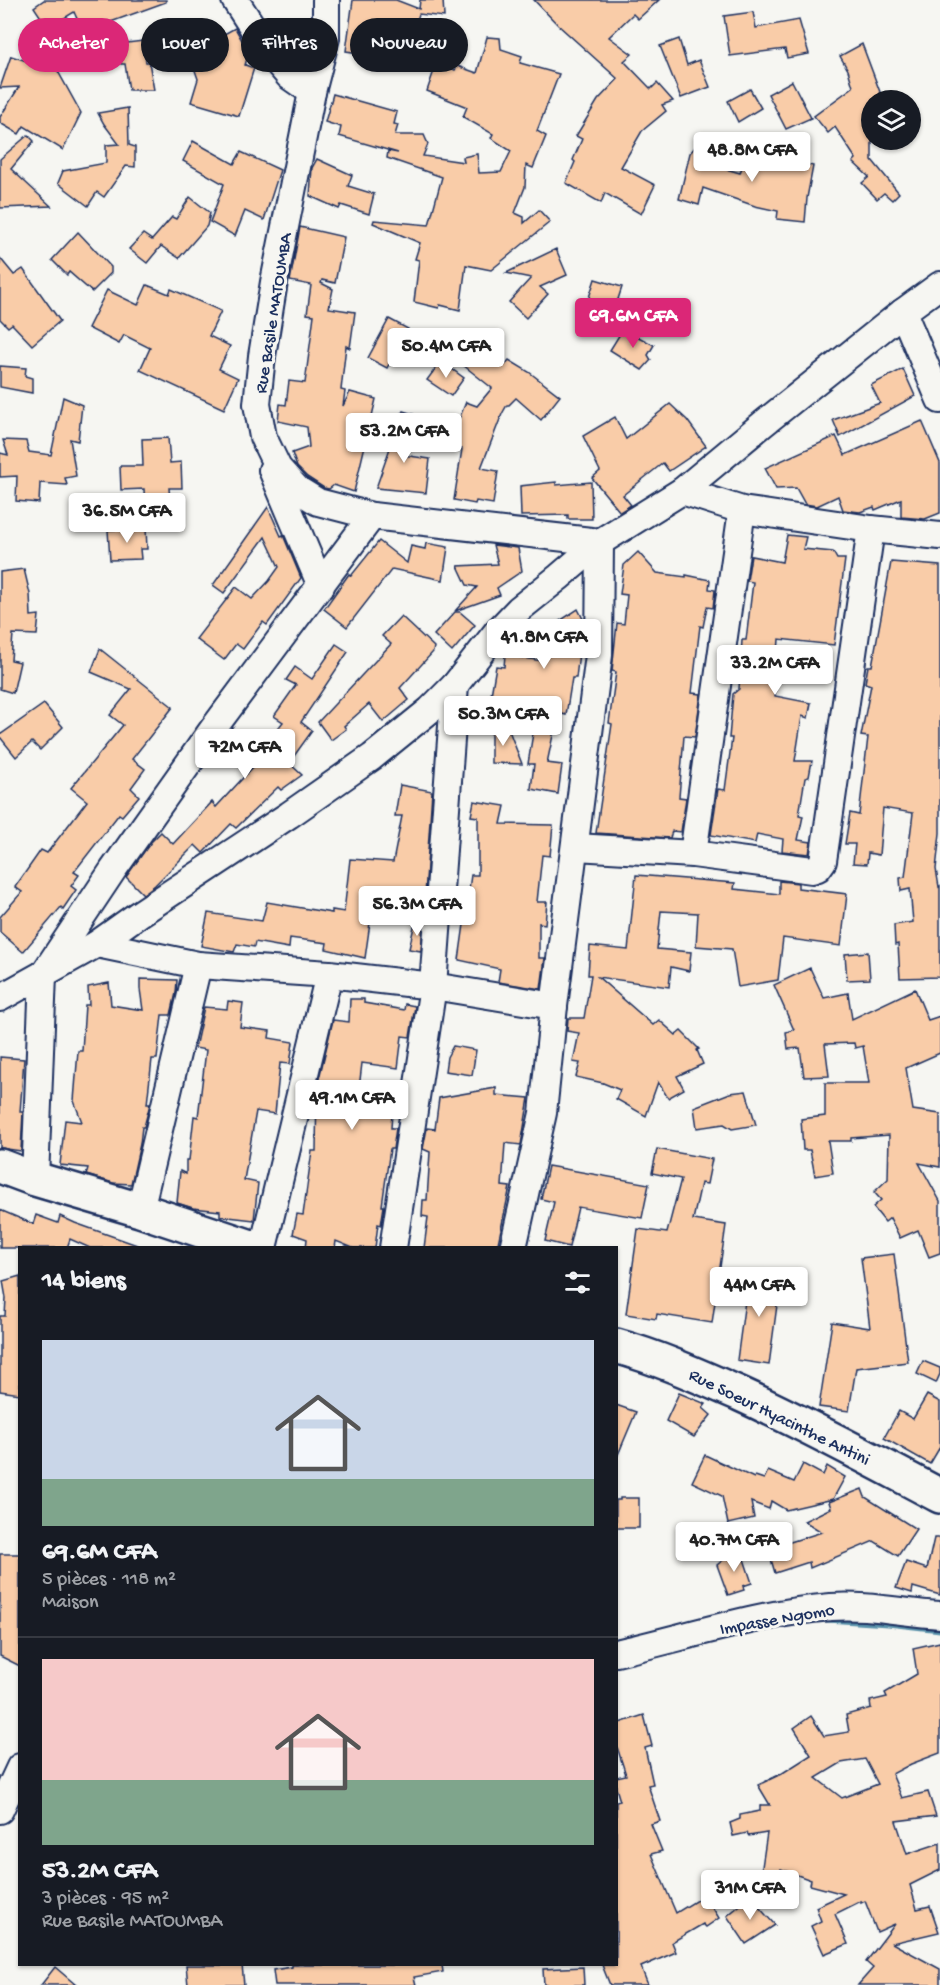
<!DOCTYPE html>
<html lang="fr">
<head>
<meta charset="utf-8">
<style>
  :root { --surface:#171b24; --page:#20242c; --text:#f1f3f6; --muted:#9ea1a6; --line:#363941; --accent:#db2777 }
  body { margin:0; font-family:"Gochi Hand",sans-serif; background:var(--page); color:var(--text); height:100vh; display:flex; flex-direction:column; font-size:22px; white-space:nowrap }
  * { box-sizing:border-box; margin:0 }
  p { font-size:20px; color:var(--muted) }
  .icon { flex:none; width:33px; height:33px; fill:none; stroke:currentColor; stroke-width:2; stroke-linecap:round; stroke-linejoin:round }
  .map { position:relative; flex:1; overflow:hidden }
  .panel { position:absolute; left:18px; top:1246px; width:600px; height:720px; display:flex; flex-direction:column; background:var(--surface); border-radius:0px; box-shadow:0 2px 4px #0004 }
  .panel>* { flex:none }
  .guide { position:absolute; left:18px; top:18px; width:600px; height:54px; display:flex; gap:12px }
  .controls { position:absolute; left:861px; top:90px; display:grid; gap:12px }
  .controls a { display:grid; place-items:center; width:60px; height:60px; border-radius:50%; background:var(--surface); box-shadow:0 2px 4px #0004; font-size:30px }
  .price { position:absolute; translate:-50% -51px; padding:0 14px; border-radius:6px; background:#fff; color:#222; font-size:20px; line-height:39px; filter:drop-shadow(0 2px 3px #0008) }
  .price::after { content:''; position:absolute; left:50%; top:36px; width:18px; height:14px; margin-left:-9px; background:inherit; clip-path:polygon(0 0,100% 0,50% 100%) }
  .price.on { background:var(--accent); color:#fff }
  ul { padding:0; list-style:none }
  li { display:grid; align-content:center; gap:12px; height:318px; padding:0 24px }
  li+li { border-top:2px solid var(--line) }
  li span { display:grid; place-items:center; height:186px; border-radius:0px; color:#555 }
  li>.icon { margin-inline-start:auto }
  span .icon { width:108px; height:108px; fill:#fffc; stroke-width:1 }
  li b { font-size:26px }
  h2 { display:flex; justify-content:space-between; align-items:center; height:72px; padding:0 24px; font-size:26px }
  .tag { padding:0 21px; border-radius:27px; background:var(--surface); box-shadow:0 2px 4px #0004; font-size:21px; line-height:54px }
  .tag.on { background:var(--accent); color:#fff }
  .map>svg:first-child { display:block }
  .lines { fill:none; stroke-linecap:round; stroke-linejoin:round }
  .stream { stroke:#5991aa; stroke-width:5 }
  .building { fill:#f9cca8; stroke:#1b2f5e; stroke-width:1.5; fill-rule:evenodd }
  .minor-casing { stroke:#1b2f5e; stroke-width:30 }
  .major-casing { stroke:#1b2f5e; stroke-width:38 }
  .minor { stroke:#f6f6f2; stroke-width:26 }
  .major { stroke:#f6f6f2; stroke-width:33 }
  .labels { text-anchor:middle; stroke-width:6; stroke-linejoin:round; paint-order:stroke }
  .street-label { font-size:18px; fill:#1b2f5e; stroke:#f6f6f2 }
</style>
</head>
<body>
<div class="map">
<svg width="940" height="1985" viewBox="0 0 940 1985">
  <rect width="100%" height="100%" fill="#f6f6f2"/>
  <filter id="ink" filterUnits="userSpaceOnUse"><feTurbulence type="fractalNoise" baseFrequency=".0167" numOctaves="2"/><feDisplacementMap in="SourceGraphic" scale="12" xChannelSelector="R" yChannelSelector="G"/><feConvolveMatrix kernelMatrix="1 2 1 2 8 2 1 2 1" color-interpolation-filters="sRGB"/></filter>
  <g filter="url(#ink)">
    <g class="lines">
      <path class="stream" d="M826,1620L888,1624L940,1630"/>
    </g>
    <g class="building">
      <path d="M44,0H166V2L83,32L74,12L48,28L34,7Z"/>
      <path d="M353,0H396L419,9L420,0H443L444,17L419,14L410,41L391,32L387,57L346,51Z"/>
      <path d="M534,0H659L638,19L633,14L609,37L632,54L624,61L651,89L657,83L673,101L662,105L666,111L642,131L621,167L655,185L641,214L605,193L601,203L566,183L575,162L573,160L582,139L576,136L598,100L618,79L558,25Z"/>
      <path d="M753,12L756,28L799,20L809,54L787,58L785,49L730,56L724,16Z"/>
      <path d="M235,28L249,53L245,65L254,68L239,116L191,102L198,79L190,56L212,49L208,43Z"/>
      <path d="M487,37L500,38L501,49L522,56L520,63L559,74L537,131L546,136L533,168L526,165L525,187L515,213L524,217V223L539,210L550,222L491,270L466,265L460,310L440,305L439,308L414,302L419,260L415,259L420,243L373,223L374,220L429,225L442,177L387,158L388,151L398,153L339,136L341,127L325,122L333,94L397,112L394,124L398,125L395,135H424L428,144L423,156L464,162L463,157L477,154L479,173L501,172L511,151L491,138L493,134L463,117L467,107L427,91L437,62L455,70L457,66L477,73Z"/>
      <path d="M679,39L687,65L699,60L710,87L681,98L660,46Z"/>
      <path d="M143,41L146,62H149L154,90H129L125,64H121L119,44Z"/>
      <path d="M862,44L883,100H872V160L899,193L892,200L884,193L877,199L862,183L869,177L853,162L856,159L835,127L828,133L814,116L853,87L848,70L840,56Z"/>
      <path d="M11,56L49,68L55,66L81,113L63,150L24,126L19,134L0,123V117L19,87L0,88Z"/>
      <path d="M792,81L811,118L786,129L768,94Z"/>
      <path d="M750,89L761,108L738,122L728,101Z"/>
      <path d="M128,108L129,145L135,147V167L126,166L104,197L97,192L88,206L58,183L63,171L106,163V145L119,144L104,124L98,113Z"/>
      <path d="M28,135L34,141L11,169L51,206L0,208V159Z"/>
      <path d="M193,141L234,164L241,152L280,170L264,220L245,211L235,236L210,222L224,184L183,161Z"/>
      <path d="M696,146L711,157L706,163L740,173L748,149L813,166L807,198L805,222L777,219L778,211L755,206L703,188L699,205L679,199L690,153Z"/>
      <path d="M317,159L352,175L348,186L374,194L369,214L341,205L339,209L310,196L312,168Z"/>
      <path d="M190,197L210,213L207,226L179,258L161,246L147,263L129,249L143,234L152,240L172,217L176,219Z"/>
      <path d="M300,227L344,237L335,283L322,280L321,283L333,289L329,308L355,312L350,348L346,346L341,390L345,391L343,406L350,392L376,399L354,492L334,485L329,489L324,488L307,477L297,467L292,453L309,447L307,427L278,421L280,404L286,405L289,381L305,383L314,315L307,314L311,285L290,281Z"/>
      <path d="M78,232L111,267V273L92,292L69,272L67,275L52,260Z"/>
      <path d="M556,249L567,275L540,287L548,294L526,318L509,302L531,278L506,273Z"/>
      <path d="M0,258L14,275L23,269L60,321L32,345L12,324L8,327L0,319Z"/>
      <path d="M595,279L622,287L610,324L584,313Z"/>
      <path d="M147,285L169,294L171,289L221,311L209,336L230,346L219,369L238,378L224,409L140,370L150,348L124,335L119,344L88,328L107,290L138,305Z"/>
      <path d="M389,319L408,329L387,368L368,358Z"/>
      <path d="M623,329L654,345L648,355L651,360L642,370L610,350Z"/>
      <path d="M475,350L484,356L489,351L505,365L509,360L529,372L560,396L541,420L516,398L509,405H507L502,414L481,468L498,471L493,504L476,501L475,504L454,500L462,449L449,444L466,402L477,406L492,388L463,365Z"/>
      <path d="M441,361L464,378L451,396L427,380Z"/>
      <path d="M0,366L26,368L25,376L32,378V393L0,387Z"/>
      <path d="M903,369L915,396L840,437L833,420L880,403L871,385Z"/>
      <path d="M63,397L82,405L78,441L70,439L76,476L65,478L67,485L40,483L39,503L16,501L17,476L0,477V453L8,455L3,440L26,441L29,452L51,455Z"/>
      <path d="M670,404L687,420L706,446L669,471L663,463L623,495L631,505L620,512L592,478L600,471L583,436L615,417L626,439Z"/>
      <path d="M403,411L413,414L402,455L430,459L426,493L376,488Z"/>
      <path d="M922,421L940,463V513L925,519L901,517V499L875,510L874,507L860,512L843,510L838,496L817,506L805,504L796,488L776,489L765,468L836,436L845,455Z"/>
      <path d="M168,438L170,463L181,462L182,488H169L171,512L145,513L144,489L121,490L120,466H143L142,439Z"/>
      <path d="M556,482V485L591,482L592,519H568V515L521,516L520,486Z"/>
      <path d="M268,507L281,536L283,535L301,578L267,625L263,622L243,649L236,644L224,660L196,639L236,587L252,599L269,581L279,567L265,537L224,593L213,585Z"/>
      <path d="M146,528L147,549H140L141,559L110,560L108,530Z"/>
      <path d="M787,535L806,537L803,549L833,552L837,559H845L834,645L779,639L775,696L811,703L808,718L802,716L795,761H812L809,777L805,778L799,815L803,816L798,840L811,842L809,854L782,851L783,839L757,834L755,843L711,835L718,789L725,790L732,738H729L733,694L739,689L742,640H746L753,582L747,581L751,556L782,562Z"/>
      <path d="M379,541L407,563L411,546L425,549L426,543L448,547L443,580L392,569L347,627L324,609L349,574L351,576Z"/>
      <path d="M493,545L518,548L522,571L497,588L500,595L455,611L477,587L467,585L458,566L498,564Z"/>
      <path d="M638,552L657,573L686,577V575L710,580L709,589L715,590L713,608L707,607L703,627L700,626L692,693L701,694L695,737L684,736L679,797L686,798L681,832L672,831L670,838L596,833L612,724L609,723L616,672L612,671L617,623L624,624L627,595L620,594L624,565Z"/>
      <path d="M891,562L940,566V833L936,869L939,887L940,886V977L900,978L898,944L895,945L894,925L913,922L910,889L901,891L900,878L905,877L913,813L883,808L879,855L868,853L867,864L853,863L855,844H845L850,813L859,815L868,737L861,736L871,685L865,683L868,666H872Z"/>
      <path d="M24,569L30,594L31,616L39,615L37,635L13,634L11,660L20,662L13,693L0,689V572Z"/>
      <path d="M578,609L583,619L576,678H572L566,715L491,695L496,666L504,667L505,655L542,661L546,630Z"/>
      <path d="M455,612H460L475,625L452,652L434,635Z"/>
      <path d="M401,616L434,647L433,652L400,688L409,700L383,722L369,704L344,726L346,729L331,740L318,722L391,644L382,636Z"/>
      <path d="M336,644L348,652L301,722L312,731L289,763L302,775L281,790L278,787L236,828L231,824L203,853L195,845L155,885L143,894L126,877L151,842L161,832L173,844L212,802L216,807L254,766L251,763L283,722L274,716L296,685L286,680L295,667L312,679Z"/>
      <path d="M100,649L173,707L132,759L145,769L131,788L139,796L122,816L119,814L74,872L79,875L71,886L76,890L63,909L61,907L23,952L0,932V917L22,892L15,887L41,850L47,853L87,801L71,788L123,725L110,715L131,689L91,672Z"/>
      <path d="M44,704L63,727L40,750L32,742L16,757L0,737V735Z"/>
      <path d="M555,726L547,763L562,765L558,794L531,789L534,764H528L534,727Z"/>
      <path d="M491,728H508L522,764L491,763Z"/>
      <path d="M400,785L432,791L425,895L421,896L420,907L378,902L377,910L372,909L365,958L326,949L327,943L290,938L289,948L255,942L254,947L237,944L234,952L201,946L208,913L262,921L267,902L332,913V910L344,912L350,859L393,862L402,816H395Z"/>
      <path d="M474,801L505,806L501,824L553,825L550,856L542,855L537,902H547L545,924L539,923V958H545L541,989L498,982L500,969L459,960L471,875H478V817L471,816Z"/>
      <path d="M636,875L735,883L734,889L779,894V881L789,882L798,883V888L847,894L841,946L783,938L778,980L738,987L732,949L696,946L698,913L661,911L657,949L691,952L689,971L671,967L669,987L598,977L653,1025L659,1020L676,1035L681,1031L699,1049L697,1050L703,1064L677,1076L684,1089L668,1098L658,1082L646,1116L616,1099L620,1090L603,1083L576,1077L580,1063L573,1062L579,1033L567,1031L568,1018H584L591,975H588L590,946L628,950Z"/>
      <path d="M415,922L423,923L421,951L409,949Z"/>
      <path d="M868,952L870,979L847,980L845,954Z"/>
      <path d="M810,968L824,998L848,993L852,1019L915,989L928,1020L940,1016V1053L906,1068L913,1110L940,1114V1167L919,1163L940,1201V1253L929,1257L918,1230L900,1238L890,1218L885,1222L873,1207L881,1200L874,1192L888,1179L889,1135L851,1138V1141H828L833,1173L815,1176L810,1150H803L801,1119L825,1116V1083H869L863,1046L855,1048L854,1043L825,1044L829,1076L804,1077L800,1048L788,1049L786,1032L794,1030L774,985Z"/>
      <path d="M140,979L177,980L176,993L171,1015H162L157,1059H152L147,1104H150L144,1127H142L140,1144L131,1184L113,1183L86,1175L88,1168L60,1165L65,1120L82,1122L74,1101L78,1051H82L85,1005H89L88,987L109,983L111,1005L143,1010L140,989Z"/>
      <path d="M350,999H364V1003L404,1010L405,1004L415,1006L410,1037L402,1036L398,1068L362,1063L358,1097L393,1100L391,1128H396L393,1149H390L382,1206H384L381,1225L378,1224L375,1248H353L336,1241L335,1248H306L307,1239L293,1234L297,1214L303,1215L312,1151H316L317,1087L333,1020L349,1022Z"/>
      <path d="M228,1001L243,1003L240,1027L270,1031L269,1038L293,1042L290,1064L280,1063L275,1114L256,1111L244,1180L258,1183L254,1220L220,1216V1211L193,1208L177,1203L180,1171L186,1174V1160H189L194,1116L198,1117L206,1050L195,1048L204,1007L227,1009Z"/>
      <path d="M453,1046L476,1050L472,1075L445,1071L447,1057Z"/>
      <path d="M0,1057L24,1059L20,1112H23L21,1151L0,1148Z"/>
      <path d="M496,1088V1095L529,1098L521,1145L505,1143L502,1186L510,1187L497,1248H424L428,1217L422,1216L423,1200H427L430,1152L423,1149L427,1128L435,1129L439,1098Z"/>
      <path d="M746,1091L756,1125L732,1129L724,1124L697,1128L694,1107L730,1093Z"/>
      <path d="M657,1149L712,1159L707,1184L701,1183L693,1220L726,1225L712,1323L657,1314L656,1319L626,1314L638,1229L667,1233L681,1179L652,1173Z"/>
      <path d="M548,1166L649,1184L642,1218L578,1207L569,1247L545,1241L554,1202L541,1199Z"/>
      <path d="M0,1210L33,1224L36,1215L58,1223L60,1216L75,1223L140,1246V1248H90L70,1239L67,1248H0Z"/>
      <path d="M894,1254L908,1362L856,1368L849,1411L819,1407L832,1322L870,1328L861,1258Z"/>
      <path d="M749,1271L781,1275L769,1365L737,1360Z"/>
      <path d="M20,1276V1394L0,1391V1316H5L6,1298L3,1281Z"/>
      <path d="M923,1361L940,1368V1374L936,1383L917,1374Z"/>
      <path d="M679,1393L706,1404L703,1408L711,1415L694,1437L666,1421Z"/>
      <path d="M927,1395L940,1402V1447L930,1464L884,1438L899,1411L913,1419Z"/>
      <path d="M616,1405L636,1412L617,1457H616Z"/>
      <path d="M705,1455L754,1478L755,1476L764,1479L768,1471L794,1482L803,1464L823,1475L827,1466L845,1477L833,1499L786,1510L771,1501L769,1509L751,1502L754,1518L728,1524L722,1496L692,1482Z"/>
      <path d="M862,1489L865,1497L916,1529L898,1556L874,1541L810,1568L809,1562L775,1573L768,1549L822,1532L804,1521L831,1508L829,1502Z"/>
      <path d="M620,1498H639V1528H616V1500H620Z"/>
      <path d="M934,1538H940V1595L913,1587L912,1593L896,1588L906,1562L927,1569Z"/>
      <path d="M741,1550L752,1583L743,1586L744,1590L728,1595L717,1565L728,1556Z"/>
      <path d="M0,1554H20V1666L0,1656Z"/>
      <path d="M940,1642V1753L911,1764L892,1774L902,1798L928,1792L936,1816L896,1821L907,1854L940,1843V1870L910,1885L917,1909L930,1906L939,1932L892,1943L940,1969V1985H858L873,1968L866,1962L895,1924L877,1932L865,1901L861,1903V1901L835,1914L848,1944L824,1954L811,1926L821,1921L816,1907L844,1894L810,1885L811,1880L781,1869L780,1875L761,1874L767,1833L749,1836L747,1833L733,1836L730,1823L740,1819V1815L760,1811V1805H770L758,1785L781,1774L811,1755L794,1728L811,1716L824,1736L849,1732L846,1715L871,1708L870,1701L887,1697L885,1693L917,1674L913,1648ZM865,1759L878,1784L842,1798L816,1778L841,1763Z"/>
      <path d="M644,1715L652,1746L645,1748L653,1784L648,1785L660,1821L651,1824L662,1851L651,1854L676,1913L705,1895L719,1918L706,1927L703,1924L672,1942L676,1952L641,1967L648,1985H610L602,1965H616V1802L620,1801L616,1788V1777L626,1775L616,1744V1724Z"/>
      <path d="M750,1897L775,1925L746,1944L727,1916Z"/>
      <path d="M186,1965H242L244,1985H188Z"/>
      <path d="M292,1965H442L443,1972L414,1977L416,1985H275L273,1970L292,1967Z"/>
      <path d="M55,1967L76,1985H41Z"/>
      <path d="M583,1967L584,1985H544L543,1969Z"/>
    </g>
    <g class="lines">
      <defs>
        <g id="minor">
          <path d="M235,0L270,54L289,76L312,92"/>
          <path d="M326,0V38L312,92L274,282L262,356L257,404L263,437L278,468L297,489L318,502L372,516L600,542L599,655L554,1006L543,1113L513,1248"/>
          <path d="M903,312L940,400"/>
          <path d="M272,470L321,586"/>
          <path d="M682,491L742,510L871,529L940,536"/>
          <path d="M576,847L693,854L812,870L818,868L823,861L871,529"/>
          <path d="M693,854L742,510"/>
          <path d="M97,944L198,965L329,974L433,986L554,1006"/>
          <path d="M0,998L97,944L139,914L289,815L372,757L430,710L455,685L496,633L519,609L559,577L600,542L682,491L764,423L903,312L940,285"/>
          <path d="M35,1179L43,975L113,870L213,729L372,516"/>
          <path d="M140,1210L198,965"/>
          <path d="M263,1248L329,974"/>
          <path d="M393,1248L433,986L455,685"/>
          <path d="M616,1653C687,1637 758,1613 831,1607C867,1604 904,1613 940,1615"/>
          <path d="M0,1810L20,1767"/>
        </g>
        <g id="major">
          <path d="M0,1166L35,1179L140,1210L254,1248"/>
          <path d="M616,1346C659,1358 699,1376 740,1394C808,1425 874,1461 940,1496"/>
        </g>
      </defs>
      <use href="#minor" class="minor-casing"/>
      <use href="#major" class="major-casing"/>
      <use href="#minor" class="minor"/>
      <use href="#major" class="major"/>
    </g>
  </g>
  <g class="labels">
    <g class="street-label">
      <text transform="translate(272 313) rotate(-81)" y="6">Rue Basile MATOUMBA</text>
      <text transform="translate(780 1416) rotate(26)" y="6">Rue Soeur Hyacinthe Antini</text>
      <text transform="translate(777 1618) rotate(-10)" y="6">Impasse Ngomo</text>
    </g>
  </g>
</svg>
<div class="controls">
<a><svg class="icon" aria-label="layers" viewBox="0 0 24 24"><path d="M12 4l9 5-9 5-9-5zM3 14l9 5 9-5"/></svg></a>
</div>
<b class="price" style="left:752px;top:183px">48.8M CFA</b>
<b class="price on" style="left:633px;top:349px">69.6M CFA</b>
<b class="price" style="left:446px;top:379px">50.4M CFA</b>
<b class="price" style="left:404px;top:464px">53.2M CFA</b>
<b class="price" style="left:127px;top:544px">36.5M CFA</b>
<b class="price" style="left:544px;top:670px">41.8M CFA</b>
<b class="price" style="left:775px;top:696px">33.2M CFA</b>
<b class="price" style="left:503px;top:747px">50.3M CFA</b>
<b class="price" style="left:245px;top:780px">72M CFA</b>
<b class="price" style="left:417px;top:937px">56.3M CFA</b>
<b class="price" style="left:352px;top:1131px">49.1M CFA</b>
<b class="price" style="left:759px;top:1318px">44M CFA</b>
<b class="price" style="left:734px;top:1573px">40.7M CFA</b>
<b class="price" style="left:750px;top:1921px">31M CFA</b>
<div class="guide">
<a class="tag on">Acheter</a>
<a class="tag">Louer</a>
<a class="tag">Filtres</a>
<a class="tag">Nouveau</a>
</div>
<section class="panel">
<h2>14 biens<svg class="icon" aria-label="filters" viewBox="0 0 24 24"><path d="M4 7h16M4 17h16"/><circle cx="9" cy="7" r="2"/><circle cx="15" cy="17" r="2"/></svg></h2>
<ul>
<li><span style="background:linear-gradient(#c9d6e8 75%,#7fa58c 0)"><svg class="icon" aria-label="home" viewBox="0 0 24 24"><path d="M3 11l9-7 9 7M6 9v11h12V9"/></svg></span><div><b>69.6M CFA</b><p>5 pièces · 118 m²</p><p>Maison</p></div></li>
<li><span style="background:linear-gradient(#f6c9c9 65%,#7fa58c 0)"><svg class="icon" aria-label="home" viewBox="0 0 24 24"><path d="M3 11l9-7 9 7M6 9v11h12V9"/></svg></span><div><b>53.2M CFA</b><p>3 pièces · 95 m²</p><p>Rue Basile MATOUMBA</p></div></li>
</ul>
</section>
</div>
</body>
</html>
